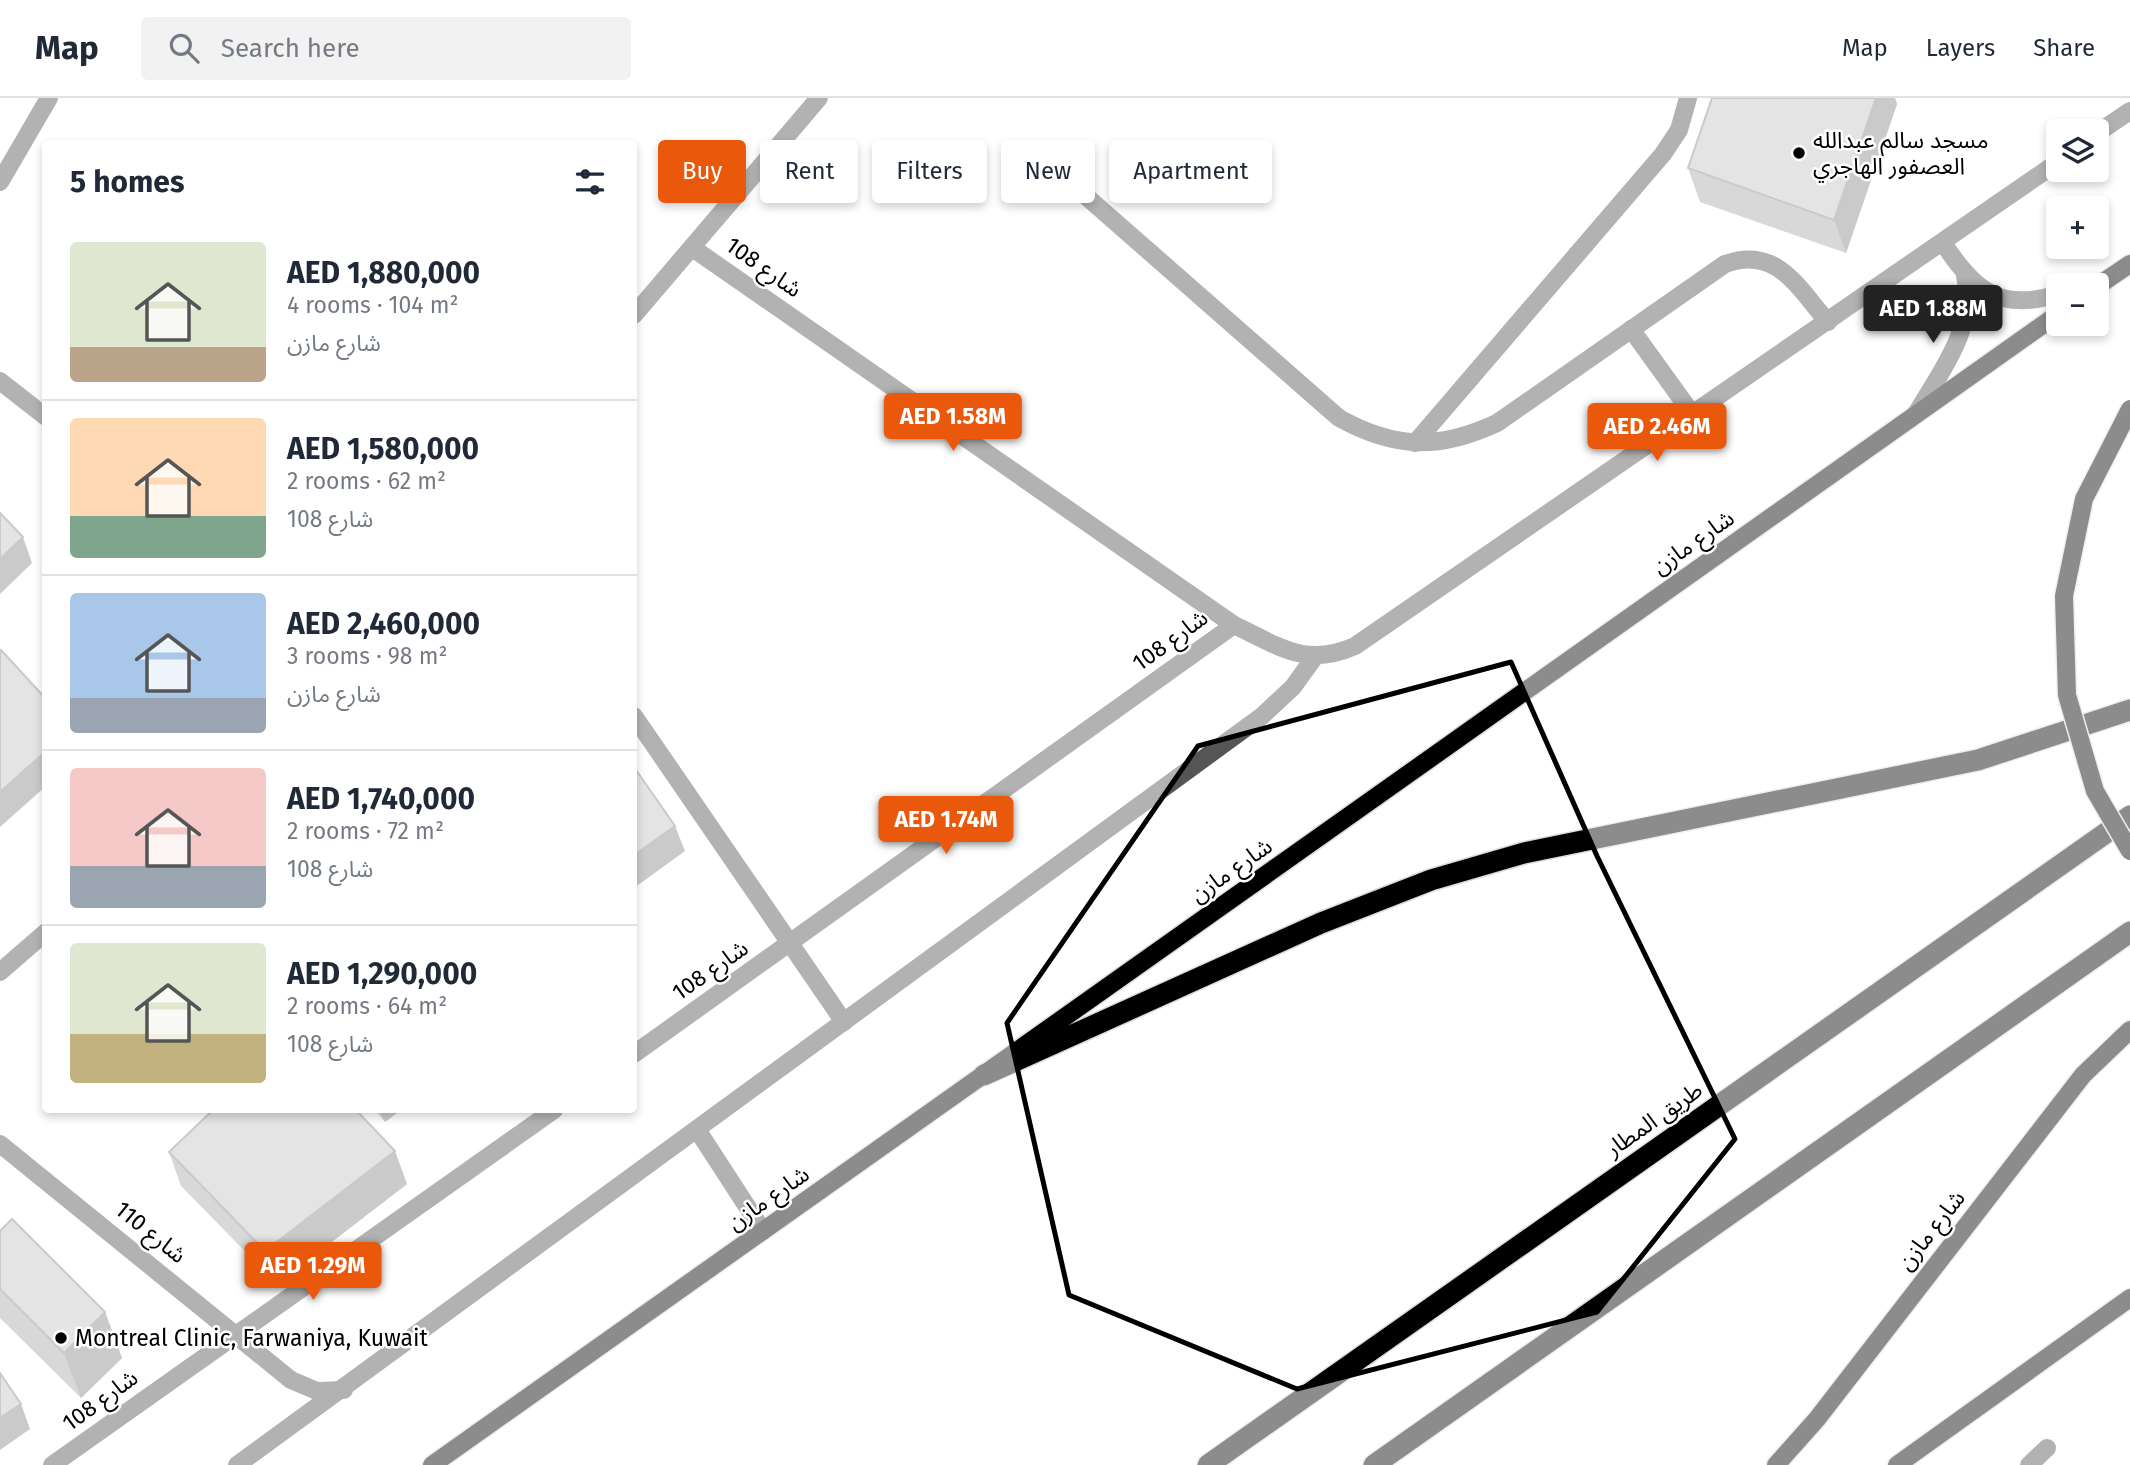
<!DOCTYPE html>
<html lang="en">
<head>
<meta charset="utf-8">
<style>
  :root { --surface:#fff; --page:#f2f2f3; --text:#1f2937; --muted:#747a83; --line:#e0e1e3; --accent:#ea580c }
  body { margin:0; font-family:"Fira Sans","Noto Sans Arabic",sans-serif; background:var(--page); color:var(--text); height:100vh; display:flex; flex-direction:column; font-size:26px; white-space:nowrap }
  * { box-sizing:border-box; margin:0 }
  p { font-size:23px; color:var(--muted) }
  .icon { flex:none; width:38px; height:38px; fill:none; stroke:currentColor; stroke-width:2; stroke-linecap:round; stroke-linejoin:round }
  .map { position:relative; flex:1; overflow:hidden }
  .side { position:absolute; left:42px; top:42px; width:595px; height:973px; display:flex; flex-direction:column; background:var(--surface); border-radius:7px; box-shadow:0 4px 10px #0003 }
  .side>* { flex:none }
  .hud { position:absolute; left:658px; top:42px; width:665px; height:63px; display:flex; gap:14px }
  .buttons { position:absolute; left:2046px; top:21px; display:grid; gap:14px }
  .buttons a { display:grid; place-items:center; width:63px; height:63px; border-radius:7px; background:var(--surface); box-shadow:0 4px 10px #0003; font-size:35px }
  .price { position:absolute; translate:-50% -60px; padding:0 16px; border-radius:7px; background:var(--accent); color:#fff; font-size:23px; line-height:46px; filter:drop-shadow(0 2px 4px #0008) }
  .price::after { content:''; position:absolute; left:50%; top:42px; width:21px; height:16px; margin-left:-10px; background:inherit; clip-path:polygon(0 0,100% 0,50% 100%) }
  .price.selected { background:#222; color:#fff }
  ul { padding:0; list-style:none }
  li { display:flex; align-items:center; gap:21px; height:175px; padding:0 28px }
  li+li { border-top:2px solid var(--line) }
  li span { display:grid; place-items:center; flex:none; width:196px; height:140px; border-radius:7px; color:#555 }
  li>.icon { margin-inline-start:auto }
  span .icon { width:84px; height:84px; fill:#fffc; stroke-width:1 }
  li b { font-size:30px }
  h2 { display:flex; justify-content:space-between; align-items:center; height:84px; padding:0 28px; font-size:30px }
  .pill { padding:0 24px; border-radius:7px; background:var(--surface); box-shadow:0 4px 10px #0003; font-size:24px; line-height:63px }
  .pill.selected { background:var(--accent); color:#fff }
  header { display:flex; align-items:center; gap:42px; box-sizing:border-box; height:98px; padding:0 35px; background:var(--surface); border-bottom:2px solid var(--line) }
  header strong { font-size:33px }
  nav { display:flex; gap:38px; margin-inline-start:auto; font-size:24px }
  .search { width:490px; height:63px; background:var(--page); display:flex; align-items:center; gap:18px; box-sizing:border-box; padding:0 24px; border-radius:7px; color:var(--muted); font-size:26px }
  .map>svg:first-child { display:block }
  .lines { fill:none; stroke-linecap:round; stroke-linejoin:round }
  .major-casing { stroke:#dbdbdb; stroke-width:21 }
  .highway-casing { stroke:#dbdbdb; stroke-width:24 }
  .minor { stroke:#555; stroke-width:18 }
  .major { stroke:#000; stroke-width:18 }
  .highway { stroke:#000; stroke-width:21 }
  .major-bridge-casing { stroke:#dbdbdb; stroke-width:21; stroke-linecap:butt }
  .major-bridge { stroke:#000; stroke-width:18 }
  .wall { fill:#a9a9a9 }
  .shaded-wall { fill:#898989 }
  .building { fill:#c4c4c4; stroke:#898989; stroke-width:2 }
  .marked { fill:none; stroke:#000; stroke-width:5; stroke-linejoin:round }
  .poi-dot { fill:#000; stroke:#fff; stroke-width:2.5 }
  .labels { text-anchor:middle; stroke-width:5; stroke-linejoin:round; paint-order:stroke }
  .poi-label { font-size:23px; fill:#000; stroke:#fff; text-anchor:start }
  .street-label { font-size:23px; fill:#000; stroke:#fff }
</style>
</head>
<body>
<header>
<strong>Map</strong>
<div class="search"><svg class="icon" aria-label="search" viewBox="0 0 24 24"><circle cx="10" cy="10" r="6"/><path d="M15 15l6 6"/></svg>Search here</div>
<nav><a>Map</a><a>Layers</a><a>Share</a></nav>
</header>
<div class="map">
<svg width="2130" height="1367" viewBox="0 0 2130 1367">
  <rect width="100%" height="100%" fill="#fff"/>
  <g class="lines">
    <defs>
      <g id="major">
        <path d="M2096,189L2130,166"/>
        <path d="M432,1367L2058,216"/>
        <path d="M1776,1367L1817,1321L2083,977L2130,932"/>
        <path d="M1897,1367L2130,1200"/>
      </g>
      <g id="highway">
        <path d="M984,977L1321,825L1431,782L1524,755L1978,662L2130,612"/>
        <path d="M1208,1367L2130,718"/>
        <path d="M1374,1367L2130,834"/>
      </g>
    </defs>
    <use href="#major" class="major-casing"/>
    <use href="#highway" class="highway-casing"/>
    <g class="minor">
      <path d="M2096,36L2130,13"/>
      <path d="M1039,57L1339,320C1395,351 1439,352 1497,325L1725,166C1777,147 1798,190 1828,224"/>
      <path d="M0,84L49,0"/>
      <path d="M1943,145C1974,191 1999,215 2058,196"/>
      <path d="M694,151L1234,527C1279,548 1305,570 1355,548L2058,64"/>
      <path d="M634,217L819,0"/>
      <path d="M1631,231L1693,317"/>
      <path d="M0,283L46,319"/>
      <path d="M1916,316C1941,273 1976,230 1965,178"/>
      <path d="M1415,345L1663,56L1679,32L1688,0"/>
      <path d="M634,618L844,924"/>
      <path d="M0,874L46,834"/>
      <path d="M634,956L1234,527"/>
      <path d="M698,1033L763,1133"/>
      <path d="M0,1046L291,1282L317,1293L344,1292"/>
      <path d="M52,1367L554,1012"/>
      <path d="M237,1367L1262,618L1293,589L1314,560"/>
      <path d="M2029,1367L2047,1350"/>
    </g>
    <use href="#major" class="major"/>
    <use href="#highway" class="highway"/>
    <defs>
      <path id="major-bridge" d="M2130,311L2084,401L2064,498L2067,597L2095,693L2130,753"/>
    </defs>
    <use href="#major-bridge" class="major-bridge-casing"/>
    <use href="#major-bridge" class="major-bridge"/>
  </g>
  <g class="wall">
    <path d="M1712,0H1895L1897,6L1846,155L1700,104L1688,70Z"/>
    <path d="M375,1012H401L385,1024Z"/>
    <path d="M169,1054L407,1086L277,1186L181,1088Z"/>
    <path d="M0,1133L105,1214L122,1260L81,1300L0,1220Z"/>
  </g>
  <g class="shaded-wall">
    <path d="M1876,0H1895L1897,6L1846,155L1834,122Z"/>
    <path d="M23,439L32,465L0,496V461Z"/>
    <path d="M46,653V688L0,729V694Z"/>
    <path d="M675,728L685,753L634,790V757Z"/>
    <path d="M380,1012H401L385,1024Z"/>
    <path d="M395,1053L407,1086L277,1186L265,1153Z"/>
    <path d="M105,1214L122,1260L81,1300L64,1255Z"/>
    <path d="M21,1306L30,1331L0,1352V1320Z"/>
  </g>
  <g class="building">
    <path d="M1712,0H1876L1834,122L1688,70Z"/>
    <path d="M0,415L23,439L0,461Z"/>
    <path d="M1,552L46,601V653L0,694V553Z"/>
    <path d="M634,669L675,728L634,757Z"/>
    <path d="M213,1012H356L395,1053L265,1153L169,1054Z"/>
    <path d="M12,1121L105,1214L64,1255L0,1191V1133Z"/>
    <path d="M0,1275L21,1306L0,1320Z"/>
  </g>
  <path d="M0 0H2130V1367H0ZM1511,564L1597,758L1735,1041L1597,1214L1297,1291L1069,1197L1007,925L1198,648Z" fill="#fff" fill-opacity=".55" fill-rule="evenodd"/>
  <path class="marked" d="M1511,564L1597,758L1735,1041L1597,1214L1297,1291L1069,1197L1007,925L1198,648Z"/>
  <g class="poi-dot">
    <circle cx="1799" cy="55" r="7"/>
    <circle cx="61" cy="1240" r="7"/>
  </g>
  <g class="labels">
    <g class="poi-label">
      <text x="1813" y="50">مسجد سالم عبدالله<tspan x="1813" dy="26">العصفور الهاجري</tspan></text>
      <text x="75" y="1248">Montreal Clinic, Farwaniya, Kuwait</text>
    </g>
    <g class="street-label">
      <text transform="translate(764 169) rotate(35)" y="8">شارع 108</text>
      <text transform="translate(1693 444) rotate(-35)" y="8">شارع مازن</text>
      <text transform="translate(1170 542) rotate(-36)" y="8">شارع 108</text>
      <text transform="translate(1231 772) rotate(-35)" y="8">شارع مازن</text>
      <text transform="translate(710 872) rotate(-35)" y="8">شارع 108</text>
      <text transform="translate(1654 1021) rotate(-35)" y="8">طريق المطار</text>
      <text transform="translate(768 1100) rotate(-35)" y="8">شارع مازن</text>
      <text transform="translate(1931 1132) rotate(-52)" y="8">شارع مازن</text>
      <text transform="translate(151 1134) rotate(39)" y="8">شارع 110</text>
      <text transform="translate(100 1302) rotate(-36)" y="8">شارع 108</text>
    </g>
  </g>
</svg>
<div class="buttons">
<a><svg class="icon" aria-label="layers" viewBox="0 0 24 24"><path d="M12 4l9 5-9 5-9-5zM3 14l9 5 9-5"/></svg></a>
<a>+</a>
<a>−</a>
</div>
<b class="price selected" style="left:1933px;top:247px">AED 1.88M</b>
<b class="price" style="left:953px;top:355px">AED 1.58M</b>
<b class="price" style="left:1657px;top:365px">AED 2.46M</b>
<b class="price" style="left:946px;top:758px">AED 1.74M</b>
<b class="price" style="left:313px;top:1204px">AED 1.29M</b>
<div class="hud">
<a class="pill selected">Buy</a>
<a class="pill">Rent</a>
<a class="pill">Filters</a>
<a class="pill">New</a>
<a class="pill">Apartment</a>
</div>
<section class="side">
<h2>5 homes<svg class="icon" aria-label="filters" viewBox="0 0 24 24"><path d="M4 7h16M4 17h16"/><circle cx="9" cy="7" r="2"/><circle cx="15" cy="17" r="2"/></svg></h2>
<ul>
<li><span style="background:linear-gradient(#dfe7d0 75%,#b9a48a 0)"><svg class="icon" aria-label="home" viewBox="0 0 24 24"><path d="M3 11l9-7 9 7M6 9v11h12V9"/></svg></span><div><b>AED 1,880,000</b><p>4 rooms · 104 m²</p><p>شارع مازن</p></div></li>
<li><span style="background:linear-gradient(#ffd9b3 70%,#7fa58c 0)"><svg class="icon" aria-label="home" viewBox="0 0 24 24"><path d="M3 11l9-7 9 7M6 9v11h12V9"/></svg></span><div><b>AED 1,580,000</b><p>2 rooms · 62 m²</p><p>شارع 108</p></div></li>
<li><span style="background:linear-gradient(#a9c7e8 75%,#9aa5b1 0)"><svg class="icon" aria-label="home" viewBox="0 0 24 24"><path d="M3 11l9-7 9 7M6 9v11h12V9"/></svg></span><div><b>AED 2,460,000</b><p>3 rooms · 98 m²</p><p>شارع مازن</p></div></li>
<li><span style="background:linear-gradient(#f6c9c9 70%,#9aa5b1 0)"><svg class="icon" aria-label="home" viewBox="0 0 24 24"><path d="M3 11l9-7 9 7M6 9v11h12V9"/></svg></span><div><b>AED 1,740,000</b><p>2 rooms · 72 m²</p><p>شارع 108</p></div></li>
<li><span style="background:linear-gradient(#dfe7d0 65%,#c2b280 0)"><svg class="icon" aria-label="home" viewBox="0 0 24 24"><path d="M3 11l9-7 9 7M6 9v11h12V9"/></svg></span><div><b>AED 1,290,000</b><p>2 rooms · 64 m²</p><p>شارع 108</p></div></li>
</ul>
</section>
</div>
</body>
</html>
